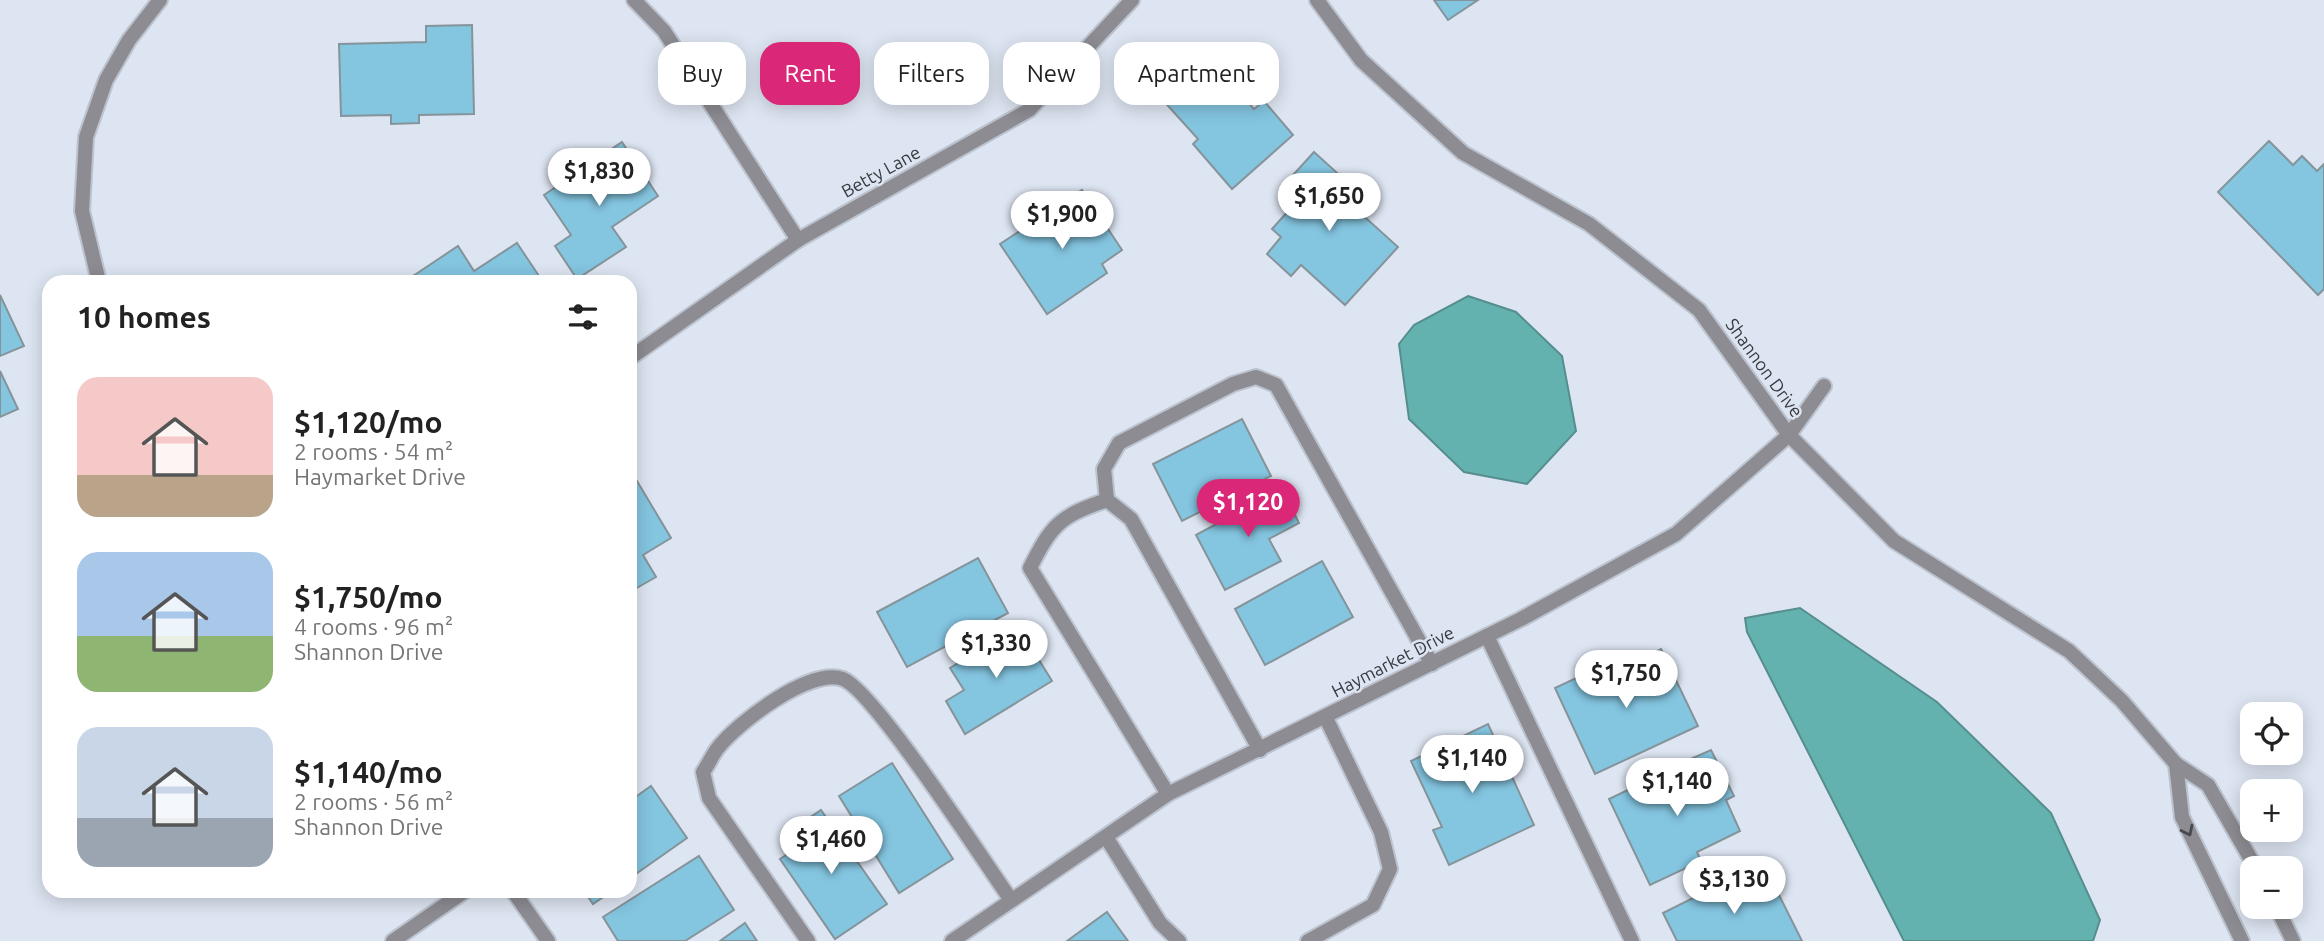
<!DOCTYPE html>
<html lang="en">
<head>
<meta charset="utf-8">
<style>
  :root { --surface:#fff; --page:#f2f2f2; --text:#222; --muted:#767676; --accent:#db2777 }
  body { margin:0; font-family:Ubuntu,sans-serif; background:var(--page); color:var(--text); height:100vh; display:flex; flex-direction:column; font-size:26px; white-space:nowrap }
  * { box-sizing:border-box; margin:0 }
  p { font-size:23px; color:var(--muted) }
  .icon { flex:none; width:38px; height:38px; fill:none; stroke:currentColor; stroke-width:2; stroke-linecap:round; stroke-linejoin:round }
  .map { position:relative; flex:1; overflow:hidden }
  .panel { position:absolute; left:42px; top:275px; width:595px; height:623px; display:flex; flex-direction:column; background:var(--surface); border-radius:21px; box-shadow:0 4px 18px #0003 }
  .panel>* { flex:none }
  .top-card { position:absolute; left:658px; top:42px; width:665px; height:63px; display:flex; gap:14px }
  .fabs { position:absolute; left:2240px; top:702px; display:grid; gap:14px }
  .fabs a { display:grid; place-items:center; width:63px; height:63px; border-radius:14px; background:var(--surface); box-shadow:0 4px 18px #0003; font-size:35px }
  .price { position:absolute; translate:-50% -60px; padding:0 16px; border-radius:24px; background:#fff; color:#222; font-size:23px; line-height:46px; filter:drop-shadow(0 2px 4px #0008) }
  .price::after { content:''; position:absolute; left:50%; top:42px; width:21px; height:16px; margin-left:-10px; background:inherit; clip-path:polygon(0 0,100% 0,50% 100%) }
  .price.active { background:var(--accent); color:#fff }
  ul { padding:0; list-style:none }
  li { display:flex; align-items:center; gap:21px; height:175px; padding:0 35px }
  li span { display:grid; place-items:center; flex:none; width:196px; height:140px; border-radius:21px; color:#555 }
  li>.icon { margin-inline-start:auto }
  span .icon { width:84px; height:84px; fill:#fffc; stroke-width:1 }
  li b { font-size:30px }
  h2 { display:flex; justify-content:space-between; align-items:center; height:84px; padding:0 35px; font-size:30px }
  .pill { padding:0 24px; border-radius:21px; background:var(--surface); box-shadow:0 4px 18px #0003; font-size:24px; line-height:63px }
  .pill.active { background:var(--accent); color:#fff }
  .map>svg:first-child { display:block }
  .water { fill:#64b2b0; stroke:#568e8e; stroke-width:2 }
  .building { fill:#84c5e0; stroke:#85949a; stroke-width:2 }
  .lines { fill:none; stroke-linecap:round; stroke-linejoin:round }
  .service-casing { stroke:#bcc3ce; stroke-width:18 }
  .minor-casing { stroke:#bcc3ce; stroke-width:18 }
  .service { stroke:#8c8c92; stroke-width:14 }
  .minor { stroke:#8c8c92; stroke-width:14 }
  .oneway { stroke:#484a50 }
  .labels { text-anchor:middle; stroke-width:5; stroke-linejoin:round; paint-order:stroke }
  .street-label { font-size:18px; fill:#373a3f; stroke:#dde5f2 }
</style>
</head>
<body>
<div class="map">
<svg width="2324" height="941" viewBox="0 0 2324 941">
  <rect width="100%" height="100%" fill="#dde5f2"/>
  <g class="water">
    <path d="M1468,296L1516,312L1562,356L1576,431L1527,484L1464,472L1409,419L1399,344L1414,325Z"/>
    <path d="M1800,608L1937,702L2051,813L2100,920L2093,941H1904L1747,632L1745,618Z"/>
  </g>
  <g class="building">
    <path d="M1434,0H1478L1448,20Z"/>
    <path d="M472,25L474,114L419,115V123L391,124V115L341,116L339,44L426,42V26Z"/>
    <path d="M1208,57L1254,109L1264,101L1293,135L1232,189L1193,144L1198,139L1161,98Z"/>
    <path d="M2269,141L2293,165L2302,156L2317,171L2324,164V289L2318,295L2218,192Z"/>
    <path d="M622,142L658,196L612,227L626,247L577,279L555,246L571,235L544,195Z"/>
    <path d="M1314,152L1356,190L1347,201L1398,247L1345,305L1301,265L1291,276L1267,254L1281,237L1272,229L1299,199L1284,185Z"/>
    <path d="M1082,190L1122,250L1102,264L1107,273L1047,314L1000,244Z"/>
    <path d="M517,243L543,282H412L410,278L458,246L474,271Z"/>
    <path d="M0,295L24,346L0,356Z"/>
    <path d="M0,371L18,409L0,417Z"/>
    <path d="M1242,419L1271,476L1182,521L1153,464Z"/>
    <path d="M637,481L671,538L643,555L656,577L635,589L630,580V485Z"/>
    <path d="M1282,489L1299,523L1269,539L1281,561L1225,590L1196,535Z"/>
    <path d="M978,558L1008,613L907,667L877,612Z"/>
    <path d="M1322,561L1353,617L1265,665L1235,609Z"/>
    <path d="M1018,626L1052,681L965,734L946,701L964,690L950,668Z"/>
    <path d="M1661,649L1698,726L1595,774L1555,688L1606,664L1610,673Z"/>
    <path d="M1488,724L1534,825L1449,865L1433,830L1442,827L1411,761Z"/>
    <path d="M1711,750L1734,796L1726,800L1740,831L1697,852L1701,861L1650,885L1609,799L1659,775L1663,785L1691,772L1686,761Z"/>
    <path d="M892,763L953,859L899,893L839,796Z"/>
    <path d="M651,786L687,838L630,878V801Z"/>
    <path d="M821,810L887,904L835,939L780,859L800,846L790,831Z"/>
    <path d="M699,856L734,910L685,941H618L603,917Z"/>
    <path d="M1768,873L1802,941H1677L1663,913L1715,887L1720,898Z"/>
    <path d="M584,891H612L593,904Z"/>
    <path d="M1107,912L1128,941H1067Z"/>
    <path d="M745,923L757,941H720Z"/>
  </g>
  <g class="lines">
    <defs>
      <g id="service">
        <path d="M1107,500L1104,469L1119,443L1233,384L1256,377L1276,385L1432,664"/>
        <path d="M1168,794L1030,568C1052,524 1060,516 1107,500L1131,519L1260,750"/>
        <path d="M393,941L465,891"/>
        <path d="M808,941L709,798L703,772C708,765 712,756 717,749C737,723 810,667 843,679C874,691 985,863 1011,900"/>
      </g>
      <g id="minor">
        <path d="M634,0L664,31L798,240"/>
        <path d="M1317,0L1361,60L1463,153L1589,224L1699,310L1789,435L1894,541L2069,651L2122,701L2176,764L2208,785L2256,868"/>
        <path d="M99,282L82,211L86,137L106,80L129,40L160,0"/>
        <path d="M630,358L798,240L1029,110L1132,0"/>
        <path d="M1487,636L1632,941"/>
        <path d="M2176,764L2182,817L2242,941"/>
        <path d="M1106,837L1160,923L1179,941"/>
        <path d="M513,891L548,941"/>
        <path d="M2276,906L2293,941"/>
        <path d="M952,941L1168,794L1521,619L1676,534L1789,435L1824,386"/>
        <path d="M1308,941L1373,905L1390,869L1381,832L1326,718"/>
      </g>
    </defs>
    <use href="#service" class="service-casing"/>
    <use href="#minor" class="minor-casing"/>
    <use href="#service" class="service"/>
    <use href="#minor" class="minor"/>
  </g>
  <defs><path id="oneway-chevron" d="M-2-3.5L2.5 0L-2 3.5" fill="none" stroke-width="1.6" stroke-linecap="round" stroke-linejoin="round" transform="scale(1.75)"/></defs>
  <use class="oneway" href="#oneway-chevron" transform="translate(2188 831) rotate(64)"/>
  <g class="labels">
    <g class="street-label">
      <text transform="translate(881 172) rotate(-29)" y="6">Betty Lane</text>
      <text transform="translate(1764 368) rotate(54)" y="6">Shannon Drive</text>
      <text transform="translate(1393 662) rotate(-27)" y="6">Haymarket Drive</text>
    </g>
  </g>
</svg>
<div class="fabs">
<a><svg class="icon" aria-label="locate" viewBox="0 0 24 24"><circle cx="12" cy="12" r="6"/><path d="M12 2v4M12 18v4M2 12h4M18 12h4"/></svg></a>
<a>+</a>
<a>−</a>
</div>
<b class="price" style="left:599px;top:208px">$1,830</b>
<b class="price" style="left:1329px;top:233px">$1,650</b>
<b class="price" style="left:1062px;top:251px">$1,900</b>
<b class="price active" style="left:1248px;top:539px">$1,120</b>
<b class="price" style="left:996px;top:680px">$1,330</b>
<b class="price" style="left:1626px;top:710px">$1,750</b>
<b class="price" style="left:1472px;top:795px">$1,140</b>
<b class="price" style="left:1677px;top:818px">$1,140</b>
<b class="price" style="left:831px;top:876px">$1,460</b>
<b class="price" style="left:1734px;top:916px">$3,130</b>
<div class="top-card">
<a class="pill">Buy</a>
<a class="pill active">Rent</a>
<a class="pill">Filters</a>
<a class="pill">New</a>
<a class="pill">Apartment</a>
</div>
<section class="panel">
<h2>10 homes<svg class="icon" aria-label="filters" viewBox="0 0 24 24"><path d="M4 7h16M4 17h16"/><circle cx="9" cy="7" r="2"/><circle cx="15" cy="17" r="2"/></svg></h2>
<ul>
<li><span style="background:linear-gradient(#f6c9c9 70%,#b9a48a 0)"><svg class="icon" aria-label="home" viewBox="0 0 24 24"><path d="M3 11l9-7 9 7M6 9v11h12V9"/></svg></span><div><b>$1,120/mo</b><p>2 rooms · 54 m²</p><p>Haymarket Drive</p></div></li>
<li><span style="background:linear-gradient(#a9c7e8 60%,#8fb573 0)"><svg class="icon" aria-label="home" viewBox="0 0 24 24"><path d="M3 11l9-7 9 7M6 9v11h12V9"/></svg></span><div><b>$1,750/mo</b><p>4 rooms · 96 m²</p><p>Shannon Drive</p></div></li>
<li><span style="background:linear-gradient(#c9d6e8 65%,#9aa5b1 0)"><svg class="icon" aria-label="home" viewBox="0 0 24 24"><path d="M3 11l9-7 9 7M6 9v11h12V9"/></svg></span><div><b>$1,140/mo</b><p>2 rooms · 56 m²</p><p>Shannon Drive</p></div></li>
</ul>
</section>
</div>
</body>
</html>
